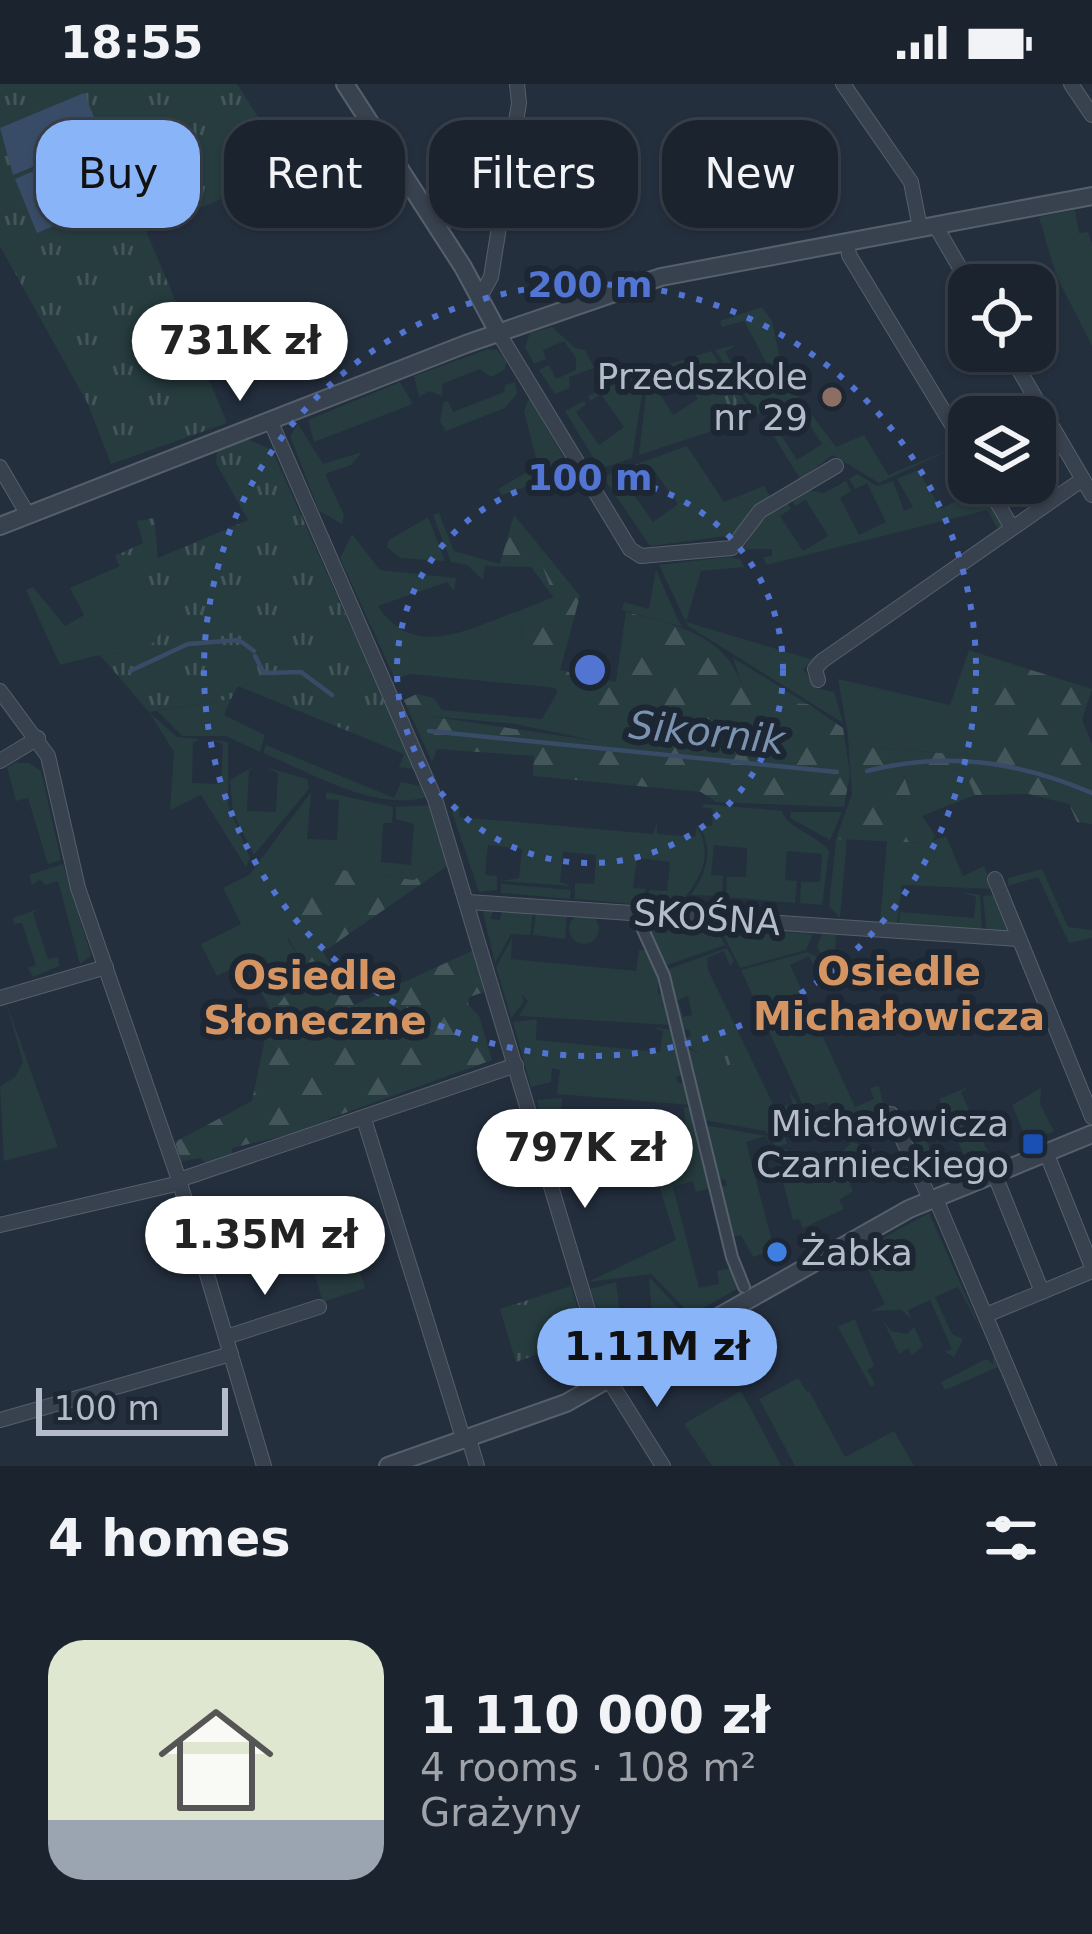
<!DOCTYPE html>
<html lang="en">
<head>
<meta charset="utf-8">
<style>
  :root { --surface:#1b232e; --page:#242b36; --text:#f1f3f6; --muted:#a0a4aa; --line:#39404a; --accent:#8ab4f8 }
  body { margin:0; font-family:"DejaVu Sans",sans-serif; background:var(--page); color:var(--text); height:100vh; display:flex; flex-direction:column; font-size:45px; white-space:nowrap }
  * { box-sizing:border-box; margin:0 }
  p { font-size:39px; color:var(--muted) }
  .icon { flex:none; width:66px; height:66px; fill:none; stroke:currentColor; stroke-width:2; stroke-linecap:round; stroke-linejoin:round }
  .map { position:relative; height:1382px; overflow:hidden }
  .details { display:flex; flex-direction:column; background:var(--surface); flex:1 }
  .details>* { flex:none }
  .hud { position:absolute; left:36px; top:36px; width:1020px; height:108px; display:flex; gap:24px }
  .buttons { position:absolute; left:948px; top:180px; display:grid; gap:24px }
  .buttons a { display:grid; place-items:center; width:108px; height:108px; border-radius:24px; background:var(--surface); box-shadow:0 3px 9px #0004,0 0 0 3px var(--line); font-size:60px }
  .scale { position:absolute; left:36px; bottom:30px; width:192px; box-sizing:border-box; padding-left:12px; border:6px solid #b4bcc9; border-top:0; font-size:33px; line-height:42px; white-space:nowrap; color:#b4bcc9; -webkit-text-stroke:9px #1d2633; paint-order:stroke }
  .price { position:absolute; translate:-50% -102px; padding:0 27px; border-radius:42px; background:#fff; color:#222; font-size:39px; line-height:78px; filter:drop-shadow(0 3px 6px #0008) }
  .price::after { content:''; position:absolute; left:50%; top:72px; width:36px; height:27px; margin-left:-18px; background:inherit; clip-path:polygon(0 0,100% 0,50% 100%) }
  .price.active { background:var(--accent); color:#111 }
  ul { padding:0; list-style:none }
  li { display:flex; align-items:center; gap:36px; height:300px; padding:0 48px }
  li span { display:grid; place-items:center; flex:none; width:336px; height:240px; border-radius:36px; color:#555 }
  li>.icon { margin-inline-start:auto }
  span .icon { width:144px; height:144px; fill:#fffc; stroke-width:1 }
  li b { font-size:51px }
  h2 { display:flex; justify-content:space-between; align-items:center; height:144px; padding:0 48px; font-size:51px }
  .tag { padding:0 42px; border-radius:36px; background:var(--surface); box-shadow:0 3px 9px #0004,0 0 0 3px var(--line); font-size:42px; line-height:108px }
  .tag.active { background:var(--accent); color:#111 }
  .status { display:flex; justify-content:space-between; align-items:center; height:84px; padding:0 60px; background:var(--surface); direction:ltr }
  .status svg { height:33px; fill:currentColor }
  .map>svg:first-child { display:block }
  .green { fill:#263c3f }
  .forest { fill:url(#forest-firs) }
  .park { fill:url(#park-tufts) }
  .water { fill:#394c67 }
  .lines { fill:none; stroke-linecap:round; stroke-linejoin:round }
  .stream { stroke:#394c67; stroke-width:4.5 }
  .pedestrian-casing { stroke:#565f6c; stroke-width:14 }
  .minor-casing { stroke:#565f6c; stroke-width:16 }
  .tertiary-casing { stroke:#565f6c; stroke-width:20 }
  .pedestrian { stroke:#38414e; stroke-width:10 }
  .minor { stroke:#38414e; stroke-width:14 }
  .tertiary { stroke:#38414e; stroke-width:16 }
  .ring { fill:none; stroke:#5274d3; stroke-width:6; stroke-dasharray:6 12 }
  .education-dot { fill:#8d6e63; stroke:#1d2633; stroke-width:4.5 }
  .transit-dot { fill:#1a4fb4; stroke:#1d2633; stroke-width:4.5 }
  .shop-dot { fill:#3f7fe0; stroke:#1d2633; stroke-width:4.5 }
  .labels { text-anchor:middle; stroke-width:12; stroke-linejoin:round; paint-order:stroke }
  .poi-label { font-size:36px; fill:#b4bcc9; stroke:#1d2633; text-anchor:end }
  .street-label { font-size:36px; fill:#b4bcc9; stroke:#1d2633 }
  .water-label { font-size:39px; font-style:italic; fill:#7c92b1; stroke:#1d2633 }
  .neighbourhood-label { font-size:39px; font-weight:bold; fill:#d59563; stroke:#1d2633 }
  .centre { fill:#5274d3; stroke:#1d2633; stroke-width:6 }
  .ring-label { font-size:36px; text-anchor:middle; font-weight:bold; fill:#5274d3; stroke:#1d2633; stroke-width:12; stroke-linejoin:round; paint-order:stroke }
</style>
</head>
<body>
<div class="status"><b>18:55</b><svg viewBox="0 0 49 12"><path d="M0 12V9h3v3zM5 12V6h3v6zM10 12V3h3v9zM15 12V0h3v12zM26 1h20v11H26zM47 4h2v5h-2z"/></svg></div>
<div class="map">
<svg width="1092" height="1382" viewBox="0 0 1092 1382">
  <defs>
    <pattern id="forest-firs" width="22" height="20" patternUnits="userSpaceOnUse" patternTransform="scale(3)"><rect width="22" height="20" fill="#263c3f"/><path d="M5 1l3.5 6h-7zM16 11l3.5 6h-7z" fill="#435659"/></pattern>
    <pattern id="park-tufts" width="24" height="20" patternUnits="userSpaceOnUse" patternTransform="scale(3)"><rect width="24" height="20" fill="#263c3f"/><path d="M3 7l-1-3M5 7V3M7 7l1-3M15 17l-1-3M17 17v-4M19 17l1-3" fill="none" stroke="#435659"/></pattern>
  </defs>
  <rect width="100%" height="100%" fill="#242f3e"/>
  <g class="green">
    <path d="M1075,126L1079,149L1088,148L1092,159V262L1056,191L1039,133Z"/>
    <path d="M762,223L772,237L784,294L836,363L864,351L888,391L956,363L879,399L833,371L800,395L764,336L782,328L785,333L774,340L797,376L822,360L800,325L788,331L783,324L758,330L715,266L736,261L725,268L746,302L771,287L744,237L722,243L720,237Z"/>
    <path d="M552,243L575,264L585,266L594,284L569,293L570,304L555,310L539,286L549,281L556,295L576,286V274L564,257L543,266L546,275L534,280L525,263L530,249Z"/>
    <path d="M488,265L497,266L507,278L504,286L491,293L480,285L442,300V312L429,307L419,313L414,292Z"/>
    <path d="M711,267L755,333L639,371L646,310L639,290L658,283L662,289L651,296L673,331L698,315L677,281L666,287L664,282Z"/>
    <path d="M635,292L642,310L632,374L600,385L565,327L584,317L586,320L576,328L599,361L624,343L601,310L590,317L588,312Z"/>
    <path d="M400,298L413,320L314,358L308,336Z"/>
    <path d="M515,298L517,310L505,324L446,347L440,338L443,319L448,317L453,328L504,308L505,301Z"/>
    <path d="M529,313L566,378L539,398L502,411L498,405L529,387L536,374L524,327Z"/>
    <path d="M298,340L323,380L362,368L351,381L325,390L344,431L342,440L319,427L290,352Z"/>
    <path d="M687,362L724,418L764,402L770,412L735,451L650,462L603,393L630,382L640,397L630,405L653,438L678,420L655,388L644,395L634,381Z"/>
    <path d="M958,367L969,384V399H978L1007,445L922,502L998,445L987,426L766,481L763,473L772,472V465H743L761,437L786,416L791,425L780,432L803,467L828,452L806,416L795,422L790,414L808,406L824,409L846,397L851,407L840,414L859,451L886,438L867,399L855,405L849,395L857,390L877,402L893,397L904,427L913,423L897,395L918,386L941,425L967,411L947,372Z"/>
    <path d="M439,429L454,467L500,480H542L554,514L531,483L485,482L483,496L467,481L451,478L433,431Z"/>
    <path d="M428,433L445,477L400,474L387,463L389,456Z"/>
    <path d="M352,450L380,486L456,494L454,507L447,498L378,522C414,578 470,544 521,526L522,560L556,604L411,590L395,595L340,474Z"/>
    <path d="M728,473L740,475L744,483L701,487L686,538L810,575L843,553L803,585L816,604L834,608L843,639L688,542L659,481Z"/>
    <path d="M120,482L160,532V551L146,567L99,571L60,581L26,506L33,503L65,542L84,531L70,504Z"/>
    <path d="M656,486L678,536L683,543L622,526L624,518L649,525Z"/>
    <path d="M969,566L1006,578L982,672L874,664L848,651L838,595L950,621Z"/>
    <path d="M733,574L808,620L775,618L741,599Z"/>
    <path d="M558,607L596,657L515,640L428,632L417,610L434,614L442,626L542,635Z"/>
    <path d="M231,615L224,631L265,651L260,668L226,652H182L157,627Z"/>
    <path d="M149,628L177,653L199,655L193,659L192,699L221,700L223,660L209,655L228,658V721L250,774L246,783L201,711L170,726L174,668Z"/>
    <path d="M266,661L394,714L401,698L425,703L428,713C374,728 312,689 263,669Z"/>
    <path d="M15,679H29L41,687L61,776L48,780L28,714L16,717L7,683Z"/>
    <path d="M255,682L249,687L247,727L276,728L278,689L265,683L307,695L309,705L254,771L233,729L230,696Z"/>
    <path d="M964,684L975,711L922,732L935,751L932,757L946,752L963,792L984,782L994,805L902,801L897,839L880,838L887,757L926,759L904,691Z"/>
    <path d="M311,708L307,755L337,756L339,716L326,715V708L393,723L392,739H383L381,778L411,781L414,740L396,735V723L431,721L450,779L445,776L414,796L335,785V804L297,811L288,856L307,884L272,929L246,878L217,892L201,860L241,840L223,804L249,791Z"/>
    <path d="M454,720L460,721L459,733L653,750L657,738V750L695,753L697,742C715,775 699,795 678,823L647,821L649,806L667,807L670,778L637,774L633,804L645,805L644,821L575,815V799L594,800L596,771L563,768L560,798L571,802L501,797L519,794L522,765L488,761L485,791L497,792V806L479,808L452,728Z"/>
    <path d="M705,720L782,727C787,745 817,750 829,767L822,821L800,819L801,798H820L822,770L787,767L785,796L797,797L795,819L726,813L727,793H746L747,764L714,761L711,791L723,792L722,812L691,811C707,787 714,768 699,741L712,742L713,725L701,723Z"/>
    <path d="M791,728H842L830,756L790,734Z"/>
    <path d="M836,755H847L840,834L829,822Z"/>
    <path d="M63,780L91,872L80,880L58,797L45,801L40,795L32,801L29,791Z"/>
    <path d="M1042,785L1068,843L1092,846V854L1069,859L1038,793L1008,802V794Z"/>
    <path d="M501,800L571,806L570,815L501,809Z"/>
    <path d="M961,808L980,811L982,848L899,840L900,828L974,834L976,813Z"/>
    <path d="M995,811L1008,847L987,852L983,812Z"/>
    <path d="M41,824L33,829L48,875L58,873L59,882L33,893L28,884L36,881L22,839L14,840L13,834Z"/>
    <path d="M486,825H494L490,835L500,836L502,827L533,828L530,851L511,850L495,879L483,829Z"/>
    <path d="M536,829L567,832L565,855L533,851Z"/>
    <circle cx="584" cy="845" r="15"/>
    <path d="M642,840L715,844L725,861L667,881Z"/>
    <path d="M720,844L812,850V852L806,866L740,884Z"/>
    <path d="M822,850L836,851L834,877L875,881L838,898L817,863Z"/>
    <path d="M512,854L511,875L636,887L639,866H646L658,888V910L664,909L671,941L519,932L528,917L522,911L524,918L511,934L496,883Z"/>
    <path d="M727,864L734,877L730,882L724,867L707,874L708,886L776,1026L793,1019L789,1007L801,1025L779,1032L787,1060L776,1063L766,1047L703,1036L685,963L702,971L685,961L684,955L691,952L689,945L681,947L675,920L679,919L683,933L692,931L688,912L674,918L666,886Z"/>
    <path d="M807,868L816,872L825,888L818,892L809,872L790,881L855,1023L874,1015L870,1004L879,1002L883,1019L873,1027L883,1056L847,1043L826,1018L804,1024L741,886Z"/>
    <path d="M6,918L58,1063L4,1077L0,1003L16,992L23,978Z"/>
    <path d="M537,935L536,956L660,968L663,947L651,943L671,946L683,991L676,993L678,999H685L691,1021L557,1010L560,986L552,984L551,998L531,1003L513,938Z"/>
    <path d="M970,1002L961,1008L990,1073L968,1080L939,1015Z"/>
    <path d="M1041,1004L1040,1020L1054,1047L1018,1062L1025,1052L1012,1021Z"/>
    <path d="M562,1014L561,1037L686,1049L684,1023L692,1025L711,1104L696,1108L693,1097L673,1103L699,1204L719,1200L717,1187L730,1184L737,1205L691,1231L651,1190L588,1198L676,1156L646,1060L555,1085L537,1016Z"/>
    <path d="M913,1027L942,1091L952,1089L934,1097L904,1030Z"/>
    <path d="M704,1041L767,1052L770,1063L766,1052L746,1058L773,1161L763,1164L765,1169L753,1173L741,1151L731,1153L720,1104L727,1101L725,1095L718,1096Z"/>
    <path d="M852,1058L875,1066L863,1075L856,1067L838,1076L853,1107L839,1116L844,1125L803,1144L799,1135L793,1136L775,1068L787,1065L794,1083L843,1067Z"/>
    <path d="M342,1126L365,1204L323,1218L299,1140Z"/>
    <path d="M929,1129L982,1248L958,1203L935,1213L952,1250L963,1255L954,1273L945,1268L952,1265L930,1216L908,1226L911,1235L902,1226L871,1227L885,1220L859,1167Z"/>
    <path d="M649,1193L688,1234L615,1272L590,1205L616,1198L621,1237L652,1233Z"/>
    <path d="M855,1235L874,1282L867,1286L875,1300L871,1303L838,1243Z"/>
    <path d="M883,1236L891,1247L907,1250L914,1243L923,1262L912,1271L908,1264L899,1270Z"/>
    <path d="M993,1272L998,1283L945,1306L941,1298L986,1275L993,1280Z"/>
    <path d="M847,1282L809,1307L845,1373L894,1347L914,1382H795L759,1315L798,1294L807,1308Z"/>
    <path d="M741,1307L781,1381L780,1382H712L684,1340Z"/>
  </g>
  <g class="forest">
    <path d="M514,431L580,512L560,586L616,598L626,528C673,540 724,550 741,599L775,618L808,620L843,644L850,690L844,723L716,718L701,708L533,692L534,672L437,665L432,678L404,616L417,610L428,632L595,657L522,560L521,526L554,513L542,481L500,480Z"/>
    <path d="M1006,578L1092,605L1082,636L1092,660V740L1077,738L1069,720L1029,710L975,711L963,684L904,692L927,759L836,755L852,710L848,651L874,664L981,672Z"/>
    <path d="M446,775L447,782L323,868L354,921L474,866L484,908L469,913L468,920L479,932L492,976L328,1035L329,1041L232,1064V1073L209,1081L200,1074L181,1077L175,1058L252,1017L270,931L307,884L270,825L297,811L335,804V785L414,796Z"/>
  </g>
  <g class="park">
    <path d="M0,0H237L291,85L146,147L227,339L111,380L88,320L0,162Z"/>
    <path d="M721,289L742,325L717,336L718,314L707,297Z"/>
    <path d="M247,355L272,366L414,685L399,683L404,670L238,602L231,615L149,628L100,571L146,567L160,550V532H142L115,472L143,459L137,437L154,434L158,474L248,436L216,379L217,366Z"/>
    <path d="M718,945L744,1003L718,1013L698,954Z"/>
    <path d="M571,1202L594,1281L574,1301L561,1262L516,1278L500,1225Z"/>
  </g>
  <g class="water">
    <path d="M84,9L103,54L13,91L0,44Z"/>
    <path d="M104,57L127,111L37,149L15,95Z"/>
  </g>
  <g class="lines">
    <g class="stream">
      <path d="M255,572L264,589L301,588L332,611"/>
      <path d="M130,587L188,560L239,556L254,567"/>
      <path d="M429,647L837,688"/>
      <path d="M867,687C945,667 1018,677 1092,709"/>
    </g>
    <defs>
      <path id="pedestrian" d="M635,828L664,892L732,1173L744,1203"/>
      <g id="minor">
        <path d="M843,0L911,98L920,144"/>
        <path d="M1071,0L1092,31"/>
        <path d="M935,141L970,201"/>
        <path d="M847,158L849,171L969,369"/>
        <path d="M480,213L491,193L519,19L517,0"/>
        <path d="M498,248L630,465L641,472L732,464L760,427L836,382"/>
        <path d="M1008,267L1092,411"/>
        <path d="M270,336L435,715L609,1296L663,1382"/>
        <path d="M0,383L28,431"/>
        <path d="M986,399L1012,444"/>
        <path d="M818,596L815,585L822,577L1083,395"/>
        <path d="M0,607L48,672L78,804L179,1096L264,1382"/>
        <path d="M0,677L38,654"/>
        <path d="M995,795L1092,1033"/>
        <path d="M468,818L1019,855"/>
        <path d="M0,914L106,883"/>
        <path d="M891,1030L930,1115"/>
        <path d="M364,1035L464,1357"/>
        <path d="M1046,1068L1092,1183"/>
        <path d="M994,1089L1042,1208"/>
        <path d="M179,1096L516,981"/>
        <path d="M935,1113L1049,1382"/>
        <path d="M0,1141L180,1099"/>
        <path d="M986,1231L1092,1187"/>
        <path d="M226,1253L319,1223"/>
        <path d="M0,1336L231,1270"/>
        <path d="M469,1355L477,1382"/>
      </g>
      <g id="tertiary">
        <path d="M345,0L463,183L498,248"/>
        <path d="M0,442L466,260L661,193L1092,112"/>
        <path d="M388,1382L566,1319L909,1125L1092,1050"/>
      </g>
    </defs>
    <use href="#pedestrian" class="pedestrian-casing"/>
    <use href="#minor" class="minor-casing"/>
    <use href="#tertiary" class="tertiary-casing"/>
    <use href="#pedestrian" class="pedestrian"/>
    <use href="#minor" class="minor"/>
    <use href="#tertiary" class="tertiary"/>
  </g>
  <g class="ring">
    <circle cx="590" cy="586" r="193"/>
    <circle cx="590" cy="586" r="386"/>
  </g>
  <circle class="education-dot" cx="832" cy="313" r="12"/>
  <rect class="transit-dot" x="1021" y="1048" width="24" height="24" rx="6"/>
  <circle class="shop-dot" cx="777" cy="1168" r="12"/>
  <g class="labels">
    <g class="poi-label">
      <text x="808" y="305">Przedszkole<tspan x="808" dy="41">nr 29</tspan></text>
      <text x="1009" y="1052">Michałowicza<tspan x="1009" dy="41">Czarnieckiego</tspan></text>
      <text x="801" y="1181" text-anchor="start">Żabka</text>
    </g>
    <g class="street-label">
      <text transform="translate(707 833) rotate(4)" y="13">SKOŚNA</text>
    </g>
    <g class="water-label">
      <text transform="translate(707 648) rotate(6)" y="14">Sikornik</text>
    </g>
    <g class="neighbourhood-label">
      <text x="899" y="901">Osiedle<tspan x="899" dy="45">Michałowicza</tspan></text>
      <text x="315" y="905">Osiedle<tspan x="315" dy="45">Słoneczne</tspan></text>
    </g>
  </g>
  <circle cx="590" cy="586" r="18" class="centre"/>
  <g class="ring-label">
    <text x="590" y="213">200 m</text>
    <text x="590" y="406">100 m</text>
  </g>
</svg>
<div class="buttons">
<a><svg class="icon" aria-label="locate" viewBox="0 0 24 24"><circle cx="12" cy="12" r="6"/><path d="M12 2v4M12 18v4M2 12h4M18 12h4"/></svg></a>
<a><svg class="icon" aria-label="layers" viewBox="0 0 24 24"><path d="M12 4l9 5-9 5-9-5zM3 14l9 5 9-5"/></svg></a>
</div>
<div class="scale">100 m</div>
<b class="price" style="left:240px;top:320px">731K zł</b>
<b class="price" style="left:585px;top:1127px">797K zł</b>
<b class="price" style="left:265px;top:1214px">1.35M zł</b>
<b class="price active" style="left:657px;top:1326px">1.11M zł</b>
<div class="hud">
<a class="tag active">Buy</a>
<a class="tag">Rent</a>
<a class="tag">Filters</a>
<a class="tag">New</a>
</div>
</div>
<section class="details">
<h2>4 homes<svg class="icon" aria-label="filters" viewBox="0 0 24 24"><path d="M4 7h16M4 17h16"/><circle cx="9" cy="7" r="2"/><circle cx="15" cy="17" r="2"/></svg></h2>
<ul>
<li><span style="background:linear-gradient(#dfe7d0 75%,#9aa5b1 0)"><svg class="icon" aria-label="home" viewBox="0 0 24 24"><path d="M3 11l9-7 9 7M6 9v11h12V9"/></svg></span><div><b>1 110 000 zł</b><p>4 rooms · 108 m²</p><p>Grażyny</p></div></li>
</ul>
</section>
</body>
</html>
